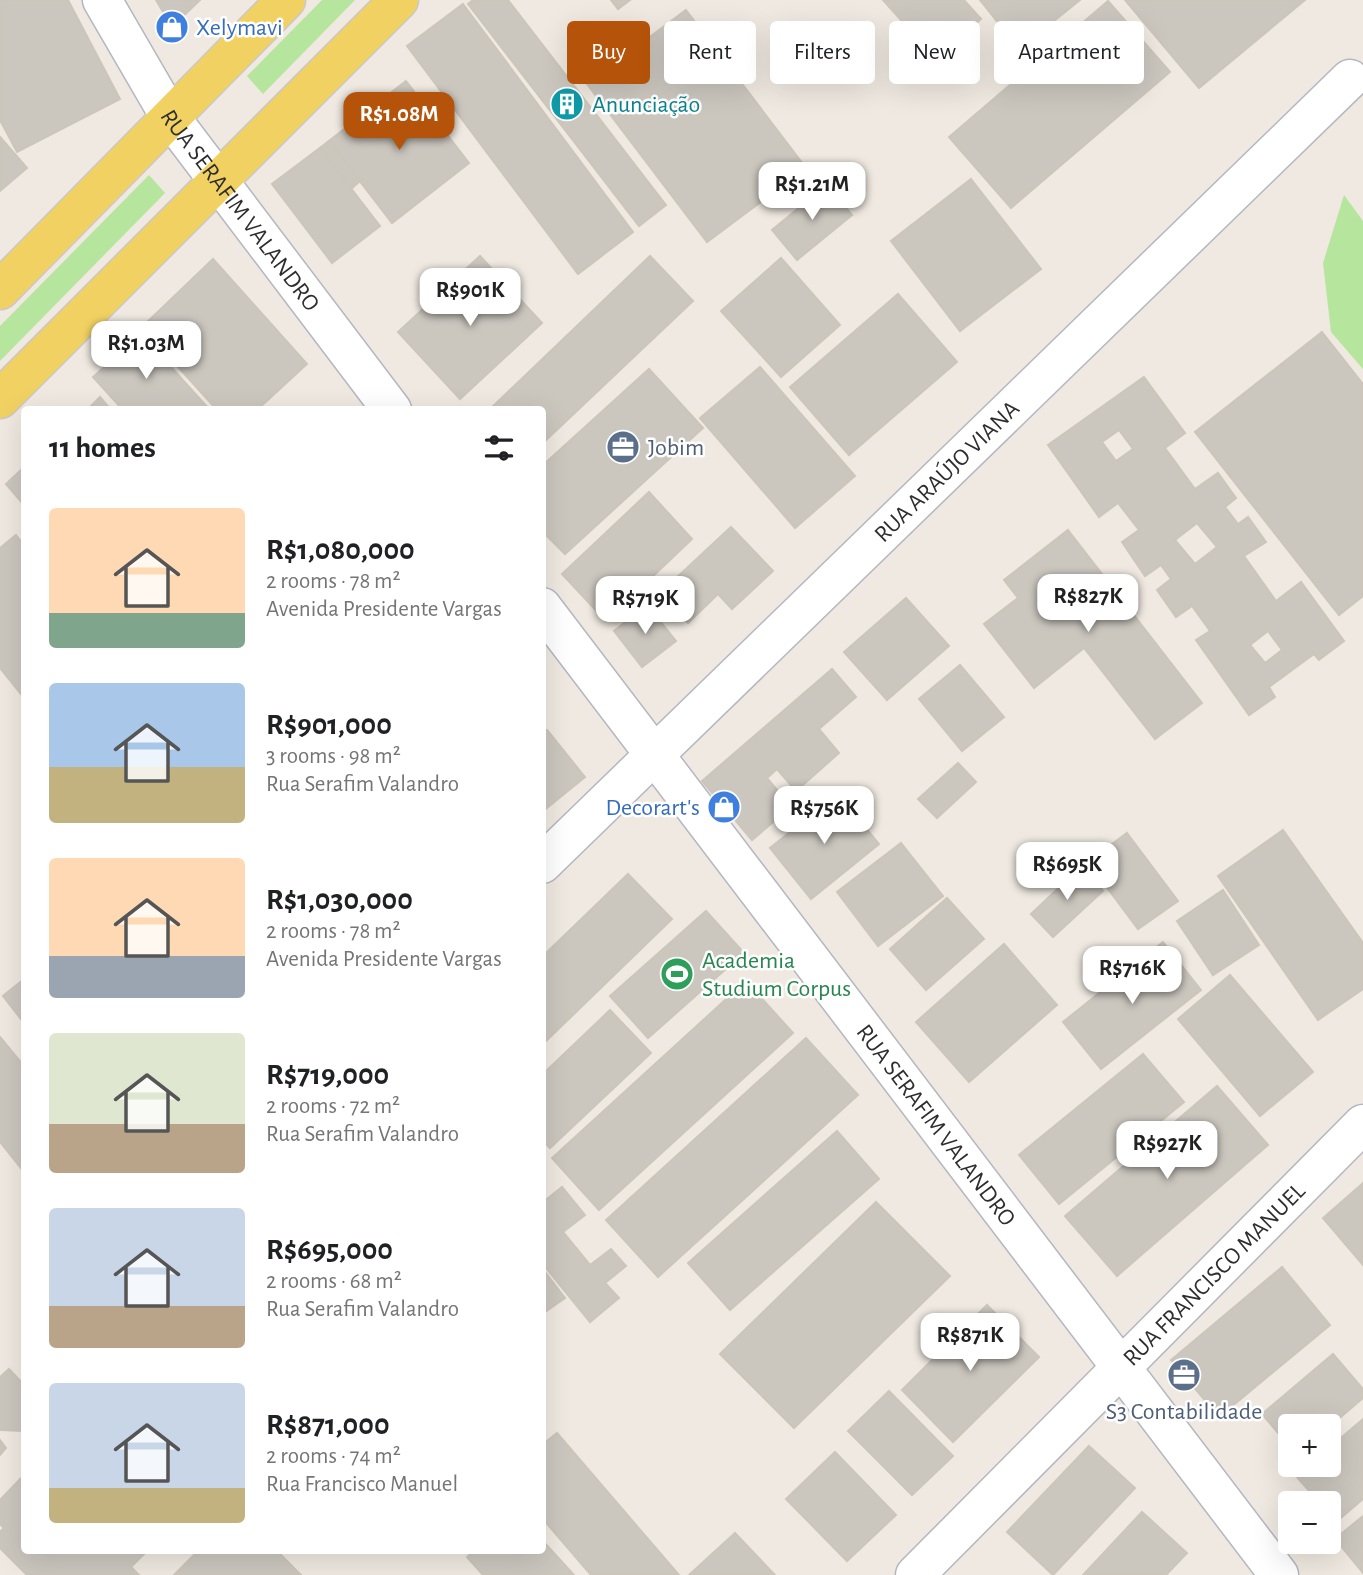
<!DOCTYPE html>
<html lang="en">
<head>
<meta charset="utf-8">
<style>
  :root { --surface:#fff; --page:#f6f6f6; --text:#202124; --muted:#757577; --accent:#b45309 }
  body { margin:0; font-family:"Alegreya Sans",sans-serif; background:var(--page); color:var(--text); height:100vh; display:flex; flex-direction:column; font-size:26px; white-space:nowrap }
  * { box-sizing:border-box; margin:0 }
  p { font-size:23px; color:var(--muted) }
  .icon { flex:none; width:38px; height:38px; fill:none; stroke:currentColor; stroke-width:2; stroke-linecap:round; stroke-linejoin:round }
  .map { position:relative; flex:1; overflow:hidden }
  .panel { position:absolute; left:21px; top:406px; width:525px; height:1148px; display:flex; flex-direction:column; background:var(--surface); border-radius:7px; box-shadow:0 7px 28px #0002 }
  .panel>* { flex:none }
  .banner { position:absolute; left:567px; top:21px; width:665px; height:63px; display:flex; gap:14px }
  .buttons { position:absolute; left:1278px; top:1414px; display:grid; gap:14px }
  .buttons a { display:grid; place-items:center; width:63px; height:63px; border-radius:7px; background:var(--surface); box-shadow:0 7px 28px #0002; font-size:35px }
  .price { position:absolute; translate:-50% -60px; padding:0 16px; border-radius:14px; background:#fff; color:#222; font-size:23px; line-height:46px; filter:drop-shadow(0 2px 4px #0008) }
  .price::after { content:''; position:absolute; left:50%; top:42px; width:21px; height:16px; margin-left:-10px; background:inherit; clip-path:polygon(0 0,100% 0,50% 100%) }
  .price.on { background:var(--accent); color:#fff }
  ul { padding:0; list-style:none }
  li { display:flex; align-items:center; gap:21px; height:175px; padding:0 28px }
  li span { display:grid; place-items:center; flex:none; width:196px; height:140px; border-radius:7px; color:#555 }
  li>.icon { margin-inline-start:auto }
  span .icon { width:84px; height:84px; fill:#fffc; stroke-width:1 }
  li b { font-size:30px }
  h2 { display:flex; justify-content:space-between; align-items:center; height:84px; padding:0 28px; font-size:30px }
  .tag { padding:0 24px; border-radius:7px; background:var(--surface); box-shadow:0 7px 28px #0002; font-size:24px; line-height:63px }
  .tag.on { background:var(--accent); color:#fff }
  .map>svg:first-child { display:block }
  .green { fill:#b6e59e }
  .building { fill:#cbc7bf; stroke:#cbc5ba; stroke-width:2; fill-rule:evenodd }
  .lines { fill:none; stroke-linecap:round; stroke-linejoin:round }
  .minor-casing { stroke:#b4b7c1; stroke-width:41 }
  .major-casing { stroke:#c9c9c9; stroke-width:41 }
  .minor { stroke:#fff; stroke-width:38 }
  .major { stroke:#f2d163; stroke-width:38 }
  .labels { text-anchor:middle; stroke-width:5; stroke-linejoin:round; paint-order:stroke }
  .shop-label { font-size:24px; fill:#366cbe; stroke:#fff; text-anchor:start }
  .culture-label { font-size:24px; fill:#0d838f; stroke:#fff; text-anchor:start }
  .street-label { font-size:24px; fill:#2e2e2e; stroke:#fff }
  .service-label { font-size:24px; fill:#4e5e75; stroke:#fff; text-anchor:start }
  .leisure-label { font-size:24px; fill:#27864d; stroke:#fff; text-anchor:start }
</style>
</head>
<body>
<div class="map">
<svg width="1363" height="1575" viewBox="0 0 1363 1575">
  <rect width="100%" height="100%" fill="#efe9e1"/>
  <g class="green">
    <path d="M322,0H355L263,94L247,76Z"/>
    <path d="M149,175L165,193L0,361V326Z"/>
    <path d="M1344,195L1363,221V369L1331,332L1323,263Z"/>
  </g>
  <g class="building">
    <path d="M0,0H68L120,99L17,152L0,120Z"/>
    <path d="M156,0H200L172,27Z"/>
    <path d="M473,0H508L666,205L639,226L468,4Z"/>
    <path d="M611,0H630L618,9Z"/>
    <path d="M883,0H964L981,19L936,59Z"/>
    <path d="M980,0H1080L1019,49Z"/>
    <path d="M1125,0H1305L1199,88Z"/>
    <path d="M1108,1L1170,72L1011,208L949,137Z"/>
    <path d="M463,4L633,232L578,274L407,46Z"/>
    <path d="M686,10L806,168L707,242L587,84Z"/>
    <path d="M406,81L469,163L392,223L329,141Z"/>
    <path d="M0,137L27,168L0,191Z"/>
    <path d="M329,141L360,181L351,189L320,148Z"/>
    <path d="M320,148L380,226L332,263L272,184Z"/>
    <path d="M971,179L1041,269L960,331L891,241Z"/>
    <path d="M827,185L852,215L797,260L772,230Z"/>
    <path d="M480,256L542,323L460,399L398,332Z"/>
    <path d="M650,256L693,301L542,444V410H489Z"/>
    <path d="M781,258L840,325L781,377L721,311Z"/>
    <path d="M213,259L307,364L257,410H217L142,327Z"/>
    <path d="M898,294L957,362L849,455L790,387Z"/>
    <path d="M1322,332L1363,384V596L1339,615L1195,432Z"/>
    <path d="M141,334L210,410H123L93,377Z"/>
    <path d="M760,367L855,476L795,528L700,418Z"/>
    <path d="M649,369L703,428L565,554L542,531V466Z"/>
    <path d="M1144,377L1185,433L1165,448L1195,489L1218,473L1236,498L1225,507L1238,524L1248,517L1266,542L1244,556L1276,601L1301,582L1344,641L1319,660L1314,654L1269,687L1275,697L1249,715L1196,640L1210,631L1192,606L1176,617L1157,590L1171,579L1161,565L1145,576L1122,542L1139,530L1118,503L1099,517L1048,445ZM1119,430L1133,449L1116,461L1102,442ZM1197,523L1217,547L1195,564L1175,540ZM1268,631L1282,650L1265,663L1250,645Z"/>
    <path d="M100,397L111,410H87Z"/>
    <path d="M24,467V505L6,484Z"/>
    <path d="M649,492L692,539L606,621L562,574Z"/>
    <path d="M731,527L773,571L732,609L718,594L688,623L660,593Z"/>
    <path d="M1068,530L1202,703L1155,739L1084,648L1034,688L984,624L1018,598L1004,580Z"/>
    <path d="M16,535L24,545V698L0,668V548Z"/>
    <path d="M906,598L949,646L887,700L844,652Z"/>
    <path d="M647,605L676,641L642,667L614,631Z"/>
    <path d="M960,665L1004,717L962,751L919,699Z"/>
    <path d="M832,669L856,697L819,729L839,753L796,791L777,769L767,778L791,807L752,840L702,781Z"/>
    <path d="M547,730L585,777L542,812V733Z"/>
    <path d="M958,763L976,782L937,818L918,799Z"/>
    <path d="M838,794L879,844L811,899L770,848Z"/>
    <path d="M1283,830L1363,943V989L1318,1020L1218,876Z"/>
    <path d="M1127,833L1178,901L1138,929L1088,862Z"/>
    <path d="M901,843L943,896L878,946L837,892Z"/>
    <path d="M1081,867L1103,891L1053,937L1031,914Z"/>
    <path d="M628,874L672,919L543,1044L542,957Z"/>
    <path d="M1223,890L1259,945L1213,975L1177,921Z"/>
    <path d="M947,898L984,939L926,990L890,949Z"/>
    <path d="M706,911L744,953L648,1038L610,996Z"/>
    <path d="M1163,942L1201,990L1101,1069L1063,1022Z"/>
    <path d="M1004,944L1057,1005L969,1082L916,1022Z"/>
    <path d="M1230,975L1313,1072L1260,1116L1178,1019Z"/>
    <path d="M24,979V1023L3,996Z"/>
    <path d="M746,981L793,1033L599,1210L552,1158Z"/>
    <path d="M610,1010L651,1053L550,1148L542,1140V1075Z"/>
    <path d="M0,1037L24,1066V1172L0,1142Z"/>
    <path d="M806,1038L858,1095L658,1277L606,1220Z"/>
    <path d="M1143,1054L1184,1102L1059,1204L1019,1155Z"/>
    <path d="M1217,1086L1268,1145L1117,1276L1065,1216Z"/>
    <path d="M837,1131L879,1179L730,1310L688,1263Z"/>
    <path d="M1363,1183V1265L1323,1218Z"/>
    <path d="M562,1187L585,1215L563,1232L590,1265L611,1249L626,1266L605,1283L619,1298L590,1322L542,1263V1203Z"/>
    <path d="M876,1202L950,1276L794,1428L720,1354Z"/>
    <path d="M1282,1267L1330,1325L1219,1417L1171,1360Z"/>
    <path d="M542,1268L565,1298L542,1314Z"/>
    <path d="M987,1305L1039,1357L953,1442L902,1390Z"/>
    <path d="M1333,1354L1363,1389V1398L1328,1428L1290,1426V1447L1262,1414Z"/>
    <path d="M9,1369L24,1385V1429L23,1431L0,1430V1377Z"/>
    <path d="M889,1391L953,1456L912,1495L848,1431Z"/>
    <path d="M1363,1419V1499L1336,1522L1328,1513V1503H1320L1296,1476L1309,1465H1328V1449Z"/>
    <path d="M557,1433L679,1575H591L542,1518V1445Z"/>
    <path d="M0,1440L6,1448L0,1455Z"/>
    <path d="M1089,1446L1135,1488L1053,1575L1007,1532Z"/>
    <path d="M835,1452L896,1515L847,1561L786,1499Z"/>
    <path d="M24,1475V1550H148L131,1567L139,1575H27L0,1548V1532L4,1528L0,1524V1500Z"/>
    <path d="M1142,1512L1187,1553L1166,1575H1083Z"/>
    <path d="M1363,1516V1573L1335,1539Z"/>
    <path d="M735,1533L775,1575H689Z"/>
    <path d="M542,1540L574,1575H483L467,1557L475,1550H542Z"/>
    <path d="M199,1550H276L301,1575H174Z"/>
  </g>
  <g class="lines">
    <defs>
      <g id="minor">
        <path id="s1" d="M102,0L170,117L392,410"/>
        <path id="s2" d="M542,607L1279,1575"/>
        <path id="s3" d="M542,864L1350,79"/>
        <path id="s4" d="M915,1575L1363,1124"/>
      </g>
      <g id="major">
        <path d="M0,290L286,0"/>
        <path d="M0,399L399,0"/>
      </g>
    </defs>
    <use href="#minor" class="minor-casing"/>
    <use href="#major" class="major-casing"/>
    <use href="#minor" class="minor"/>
    <use href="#major" class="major"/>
  </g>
  <defs>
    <symbol id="shop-disc" viewBox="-11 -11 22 22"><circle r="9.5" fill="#3f7fe0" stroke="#fff"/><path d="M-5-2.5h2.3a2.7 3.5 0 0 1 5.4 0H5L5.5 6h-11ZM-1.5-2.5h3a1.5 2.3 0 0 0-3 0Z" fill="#fff"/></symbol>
    <symbol id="building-disc" viewBox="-11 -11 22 22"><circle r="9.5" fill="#0f9aa8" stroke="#fff"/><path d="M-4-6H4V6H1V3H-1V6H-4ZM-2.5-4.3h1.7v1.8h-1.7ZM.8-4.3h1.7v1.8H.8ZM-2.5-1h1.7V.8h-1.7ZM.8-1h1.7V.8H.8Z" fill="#fff"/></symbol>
    <symbol id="office-disc" viewBox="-11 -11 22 22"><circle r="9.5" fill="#5c6f8a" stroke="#fff"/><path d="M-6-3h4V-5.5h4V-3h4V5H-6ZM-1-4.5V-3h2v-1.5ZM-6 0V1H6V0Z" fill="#fff"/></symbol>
    <symbol id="stadium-disc" viewBox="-11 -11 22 22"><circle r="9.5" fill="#2e9e5b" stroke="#fff"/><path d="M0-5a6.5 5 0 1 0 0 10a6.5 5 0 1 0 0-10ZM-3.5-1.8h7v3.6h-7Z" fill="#fff"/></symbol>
  </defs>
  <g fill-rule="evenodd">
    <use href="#shop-disc" x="153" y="8" width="38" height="38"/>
    <use href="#building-disc" x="548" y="85" width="38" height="38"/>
    <use href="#office-disc" x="604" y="428" width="38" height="38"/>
    <use href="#shop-disc" x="705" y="788" width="38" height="38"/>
    <use href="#stadium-disc" x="658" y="955" width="38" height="38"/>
    <use href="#office-disc" x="1165" y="1356" width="38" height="38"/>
  </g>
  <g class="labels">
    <g class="shop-label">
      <text x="196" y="35">Xelymavi</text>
      <text x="700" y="815" text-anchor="end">Decorart's</text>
    </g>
    <g class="culture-label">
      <text x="592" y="112">Anunciação</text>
    </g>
    <g class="street-label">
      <text dy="8" stroke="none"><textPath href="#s1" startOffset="252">RUA SERAFIM VALANDRO</textPath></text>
      <text dy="8" stroke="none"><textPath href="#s3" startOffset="564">RUA ARAÚJO VIANA</textPath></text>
      <text dy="8" stroke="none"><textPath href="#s2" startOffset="651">RUA SERAFIM VALANDRO</textPath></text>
      <text dy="8" stroke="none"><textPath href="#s4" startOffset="424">RUA FRANCISCO MANUEL</textPath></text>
    </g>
    <g class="service-label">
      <text x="648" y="455">Jobim</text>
      <text x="1184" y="1419" text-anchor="middle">S3 Contabilidade</text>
    </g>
    <g class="leisure-label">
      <text x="702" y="968">Academia<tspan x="702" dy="28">Studium Corpus</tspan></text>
    </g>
  </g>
</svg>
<div class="buttons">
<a>+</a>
<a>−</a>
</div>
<b class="price on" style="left:399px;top:152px">R$1.08M</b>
<b class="price" style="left:812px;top:222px">R$1.21M</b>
<b class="price" style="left:470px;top:328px">R$901K</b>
<b class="price" style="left:146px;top:381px">R$1.03M</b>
<b class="price" style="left:1088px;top:634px">R$827K</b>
<b class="price" style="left:645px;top:636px">R$719K</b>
<b class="price" style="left:824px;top:846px">R$756K</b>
<b class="price" style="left:1067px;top:902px">R$695K</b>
<b class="price" style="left:1132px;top:1006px">R$716K</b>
<b class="price" style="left:1167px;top:1181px">R$927K</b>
<b class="price" style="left:970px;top:1373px">R$871K</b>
<div class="banner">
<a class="tag on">Buy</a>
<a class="tag">Rent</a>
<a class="tag">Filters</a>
<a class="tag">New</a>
<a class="tag">Apartment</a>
</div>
<section class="panel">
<h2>11 homes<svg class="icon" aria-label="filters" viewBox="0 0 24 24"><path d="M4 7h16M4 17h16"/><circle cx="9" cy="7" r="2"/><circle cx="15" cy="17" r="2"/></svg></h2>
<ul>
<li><span style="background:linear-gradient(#ffd9b3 75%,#7fa58c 0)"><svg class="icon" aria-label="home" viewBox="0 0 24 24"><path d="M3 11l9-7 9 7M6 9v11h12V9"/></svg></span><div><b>R$1,080,000</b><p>2 rooms · 78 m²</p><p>Avenida Presidente Vargas</p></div></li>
<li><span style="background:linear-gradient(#a9c7e8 60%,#c2b280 0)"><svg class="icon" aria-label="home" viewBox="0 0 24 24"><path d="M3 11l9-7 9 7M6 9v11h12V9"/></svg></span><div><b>R$901,000</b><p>3 rooms · 98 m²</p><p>Rua Serafim Valandro</p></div></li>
<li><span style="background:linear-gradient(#ffd9b3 70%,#9aa5b1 0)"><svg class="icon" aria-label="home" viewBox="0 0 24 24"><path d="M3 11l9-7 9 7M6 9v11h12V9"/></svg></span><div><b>R$1,030,000</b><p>2 rooms · 78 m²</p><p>Avenida Presidente Vargas</p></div></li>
<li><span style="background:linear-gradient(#dfe7d0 65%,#b9a48a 0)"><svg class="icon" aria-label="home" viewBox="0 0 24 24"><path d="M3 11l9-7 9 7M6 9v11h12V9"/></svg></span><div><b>R$719,000</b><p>2 rooms · 72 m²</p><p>Rua Serafim Valandro</p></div></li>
<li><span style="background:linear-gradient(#c9d6e8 70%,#b9a48a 0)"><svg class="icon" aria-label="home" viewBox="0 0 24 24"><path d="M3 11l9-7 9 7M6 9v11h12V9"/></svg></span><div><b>R$695,000</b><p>2 rooms · 68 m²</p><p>Rua Serafim Valandro</p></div></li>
<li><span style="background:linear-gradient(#c9d6e8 75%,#c2b280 0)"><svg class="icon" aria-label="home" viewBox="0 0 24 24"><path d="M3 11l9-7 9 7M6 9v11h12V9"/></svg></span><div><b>R$871,000</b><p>2 rooms · 74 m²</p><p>Rua Francisco Manuel</p></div></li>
</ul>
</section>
</div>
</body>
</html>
